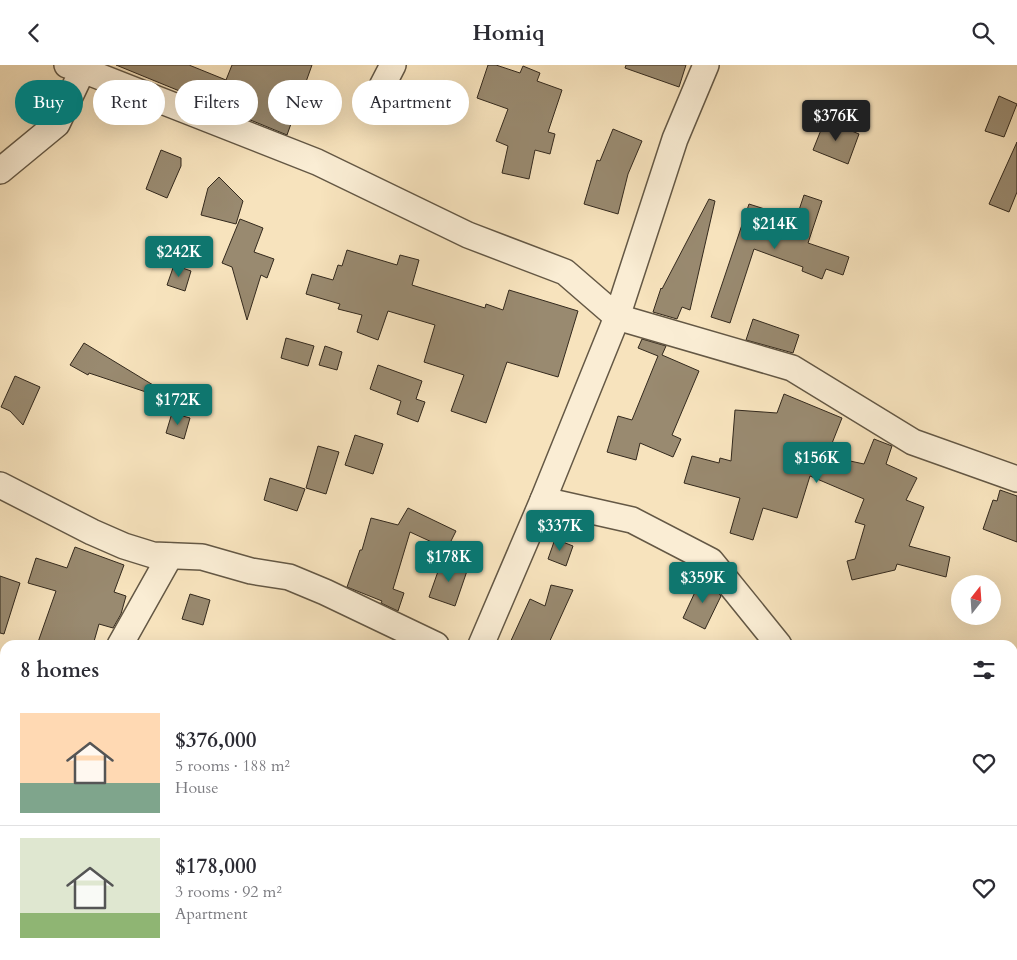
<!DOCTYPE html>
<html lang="en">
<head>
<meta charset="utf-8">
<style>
  :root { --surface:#fff; --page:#f2f2f3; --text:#2b2b33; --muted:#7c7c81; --line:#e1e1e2; --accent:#0f766e }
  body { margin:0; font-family:Cardo,serif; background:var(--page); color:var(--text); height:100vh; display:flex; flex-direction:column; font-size:19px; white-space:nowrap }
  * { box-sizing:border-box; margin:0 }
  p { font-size:16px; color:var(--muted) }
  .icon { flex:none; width:28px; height:28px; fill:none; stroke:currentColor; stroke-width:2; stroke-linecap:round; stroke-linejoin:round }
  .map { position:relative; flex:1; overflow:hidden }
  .details { position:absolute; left:0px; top:575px; width:1018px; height:320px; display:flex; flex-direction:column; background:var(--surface); border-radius:15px 15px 0 0; box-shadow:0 5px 20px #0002 }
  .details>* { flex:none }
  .guide { position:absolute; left:15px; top:15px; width:500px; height:45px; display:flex; gap:10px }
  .needle { width:32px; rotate:17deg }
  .controls { position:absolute; left:951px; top:510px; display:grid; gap:10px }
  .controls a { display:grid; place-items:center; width:50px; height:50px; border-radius:50%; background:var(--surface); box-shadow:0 5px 20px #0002; font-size:25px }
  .price { position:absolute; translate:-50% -42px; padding:0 11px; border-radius:5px; background:var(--accent); color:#fff; font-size:16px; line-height:32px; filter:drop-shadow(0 1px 2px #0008) }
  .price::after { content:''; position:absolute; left:50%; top:30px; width:15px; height:11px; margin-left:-8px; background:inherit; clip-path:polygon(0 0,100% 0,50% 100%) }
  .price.on { background:#222; color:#fff }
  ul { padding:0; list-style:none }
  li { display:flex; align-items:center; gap:15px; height:125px; padding:0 20px }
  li+li { border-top:1px solid var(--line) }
  li span { display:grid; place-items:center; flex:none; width:140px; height:100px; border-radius:0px; color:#555 }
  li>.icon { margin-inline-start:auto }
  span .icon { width:60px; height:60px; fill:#fffc; stroke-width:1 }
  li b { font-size:21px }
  h2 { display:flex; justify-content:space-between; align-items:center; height:60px; padding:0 20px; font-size:21px }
  .tag { padding:0 18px; border-radius:22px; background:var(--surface); box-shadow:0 5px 20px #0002; font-size:18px; line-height:45px }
  .tag.on { background:var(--accent); color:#fff }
  header { display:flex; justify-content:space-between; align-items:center; height:65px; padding:0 20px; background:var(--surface); font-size:22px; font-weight:700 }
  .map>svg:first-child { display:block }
  .building { fill:#998a70; stroke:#33291d }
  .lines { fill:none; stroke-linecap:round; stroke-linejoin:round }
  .minor-casing { stroke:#645845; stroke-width:28 }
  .minor { stroke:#faedd4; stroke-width:25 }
</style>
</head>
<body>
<header><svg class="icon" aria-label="back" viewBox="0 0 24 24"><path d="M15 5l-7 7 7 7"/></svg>Homiq<svg class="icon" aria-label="search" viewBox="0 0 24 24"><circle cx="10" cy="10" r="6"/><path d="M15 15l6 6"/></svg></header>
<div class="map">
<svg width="1017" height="895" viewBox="0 0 1017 895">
  <rect width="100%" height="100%" fill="#f7e3bd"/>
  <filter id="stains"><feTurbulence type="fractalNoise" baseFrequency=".004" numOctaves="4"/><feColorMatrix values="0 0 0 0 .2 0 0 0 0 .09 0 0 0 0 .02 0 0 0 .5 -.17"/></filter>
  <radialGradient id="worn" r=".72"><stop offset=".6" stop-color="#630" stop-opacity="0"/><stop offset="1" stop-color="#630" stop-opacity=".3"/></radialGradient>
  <g class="building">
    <path d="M116,0H189L226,15L232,0H312L287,70Z"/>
    <path d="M488,0H496L520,8L523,1L540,8L537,16L562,25L548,67L555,69L550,89L535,85L529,114L502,108L508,81L496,76L508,44L477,33Z"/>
    <path d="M626,0H686L679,22L625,3Z"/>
    <path d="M999,31L1017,39L1004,72L985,66Z"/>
    <path d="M825,55L859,69L848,99L813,85Z"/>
    <path d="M613,64L642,76L628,109L618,149L584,139L597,95L600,96Z"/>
    <path d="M1017,77V127L1009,147L989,139Z"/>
    <path d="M161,85L181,93V101L167,133L146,124Z"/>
    <path d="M219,112L243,136L236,159L201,150L208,123Z"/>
    <path d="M804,130L822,136L808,178L849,192L843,210L826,204L822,214L802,206L803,202L754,184L730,258L711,252L749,139L796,154Z"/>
    <path d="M709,134L715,136L690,245L682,242L677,254L653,247L661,223L662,224Z"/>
    <path d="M240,154L263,163L254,187L274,194L267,213L261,210L247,255L232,202L222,198Z"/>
    <path d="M347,185L397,200L400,190L419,195L412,220L485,243L486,239L503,245L509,225L578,246L558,312L507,297L486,358L451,346L464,310L424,297L435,260L388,246L378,275L357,267L362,250L338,244L340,239L306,229L312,209L333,215L338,200L342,201Z"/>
    <path d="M174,200L191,206L185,226L167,220Z"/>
    <path d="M753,254L799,270L793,288L746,275Z"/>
    <path d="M286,273L314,281L308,301L281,293Z"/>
    <path d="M642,274L666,281L662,290L699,306L672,370L681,374L673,392L640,378L636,395L607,387L618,351L632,355L658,291L638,283Z"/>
    <path d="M84,278L158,323L155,330L89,308L88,310L70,300Z"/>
    <path d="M325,281L342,287L337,305L319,300Z"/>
    <path d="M378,300L422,316L416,334L425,337L418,357L397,349L401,336L370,324Z"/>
    <path d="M15,311L40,322L23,360L10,346L1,342Z"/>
    <path d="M784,329L842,353L827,391L864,399L874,374L892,381L886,399L917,413L906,435L924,442L909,481L950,492L946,512L897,499L895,505L852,515L847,496L855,494L865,460L855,457L864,434L810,411L797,453L763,443L753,475L730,468L740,433L684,418L692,391L719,398L720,393L731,396L735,345L777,348Z"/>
    <path d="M172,348L190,353L184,374L166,368Z"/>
    <path d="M355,370L383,379L373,409L345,400Z"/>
    <path d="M318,381L339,387L326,429L306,423Z"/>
    <path d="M270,413L305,424L297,446L264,435Z"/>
    <path d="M1000,425L1017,431V477L983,464L993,435L997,436Z"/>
    <path d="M408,443L456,466L447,484L410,467L393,524L404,528L398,546L381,538L382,536L347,522L360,485H362L371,453L398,460Z"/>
    <path d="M555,474L573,481L566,501L548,494Z"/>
    <path d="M75,482L124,500L114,527L126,531L121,549L113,563L99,559L93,580H37L56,526L28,518L36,493L67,503Z"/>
    <path d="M442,495L468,503L455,541L429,532Z"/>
    <path d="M0,511L20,518L4,569L0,568Z"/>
    <path d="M702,512L706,513L721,531L705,564L683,553Z"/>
    <path d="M551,520L573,525L548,580H509L530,534L545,541Z"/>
    <path d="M190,529L210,535L203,560L182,554Z"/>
  </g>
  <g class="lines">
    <defs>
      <g id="minor">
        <path d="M67,0L83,5L317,97L468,170L565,207L617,252L792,303L913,377L1017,414"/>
        <path d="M378,29L393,0"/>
        <path d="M0,106L57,59L85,0"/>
        <path d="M0,420L92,467L124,481L153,490L202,492L251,506L289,512L325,527L436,580"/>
        <path d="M543,435L632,455L711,496L779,580"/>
        <path d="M120,580L170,491"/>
        <path d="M481,580L543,435L617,252L675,74L706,0"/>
        <path d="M0,740L5,735"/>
        <path d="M0,778L5,780"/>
        <path d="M239,890L249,895"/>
        <path d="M888,890L889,895"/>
        <path d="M336,895L339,890"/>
      </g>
    </defs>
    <use href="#minor" class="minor-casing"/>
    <use href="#minor" class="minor"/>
  </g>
  <rect width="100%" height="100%" filter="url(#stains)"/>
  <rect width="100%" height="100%" fill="url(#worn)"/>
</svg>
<div class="controls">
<a><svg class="needle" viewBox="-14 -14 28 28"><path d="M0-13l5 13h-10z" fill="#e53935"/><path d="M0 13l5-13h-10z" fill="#7c7c81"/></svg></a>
</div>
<b class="price on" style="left:836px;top:77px">$376K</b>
<b class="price" style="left:775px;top:185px">$214K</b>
<b class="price" style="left:179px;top:213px">$242K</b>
<b class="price" style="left:178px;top:361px">$172K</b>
<b class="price" style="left:817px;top:419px">$156K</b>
<b class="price" style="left:560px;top:487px">$337K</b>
<b class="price" style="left:449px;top:518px">$178K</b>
<b class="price" style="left:703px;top:539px">$359K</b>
<div class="guide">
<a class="tag on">Buy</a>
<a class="tag">Rent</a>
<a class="tag">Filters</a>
<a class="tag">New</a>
<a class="tag">Apartment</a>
</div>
<section class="details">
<h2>8 homes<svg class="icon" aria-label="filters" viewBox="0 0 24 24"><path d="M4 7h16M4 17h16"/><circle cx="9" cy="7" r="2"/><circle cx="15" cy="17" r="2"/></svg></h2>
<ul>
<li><span style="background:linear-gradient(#ffd9b3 70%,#7fa58c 0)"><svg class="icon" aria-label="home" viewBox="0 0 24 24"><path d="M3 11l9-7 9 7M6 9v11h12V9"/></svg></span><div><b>$376,000</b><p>5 rooms · 188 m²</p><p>House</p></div><svg class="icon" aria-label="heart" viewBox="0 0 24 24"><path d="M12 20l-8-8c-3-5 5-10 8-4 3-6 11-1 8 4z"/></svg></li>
<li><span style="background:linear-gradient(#dfe7d0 75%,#8fb573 0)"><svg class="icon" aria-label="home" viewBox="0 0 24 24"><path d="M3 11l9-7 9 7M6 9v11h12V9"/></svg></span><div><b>$178,000</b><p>3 rooms · 92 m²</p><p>Apartment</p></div><svg class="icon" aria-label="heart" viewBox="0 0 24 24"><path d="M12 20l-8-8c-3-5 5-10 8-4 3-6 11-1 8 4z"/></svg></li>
</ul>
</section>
</div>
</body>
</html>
